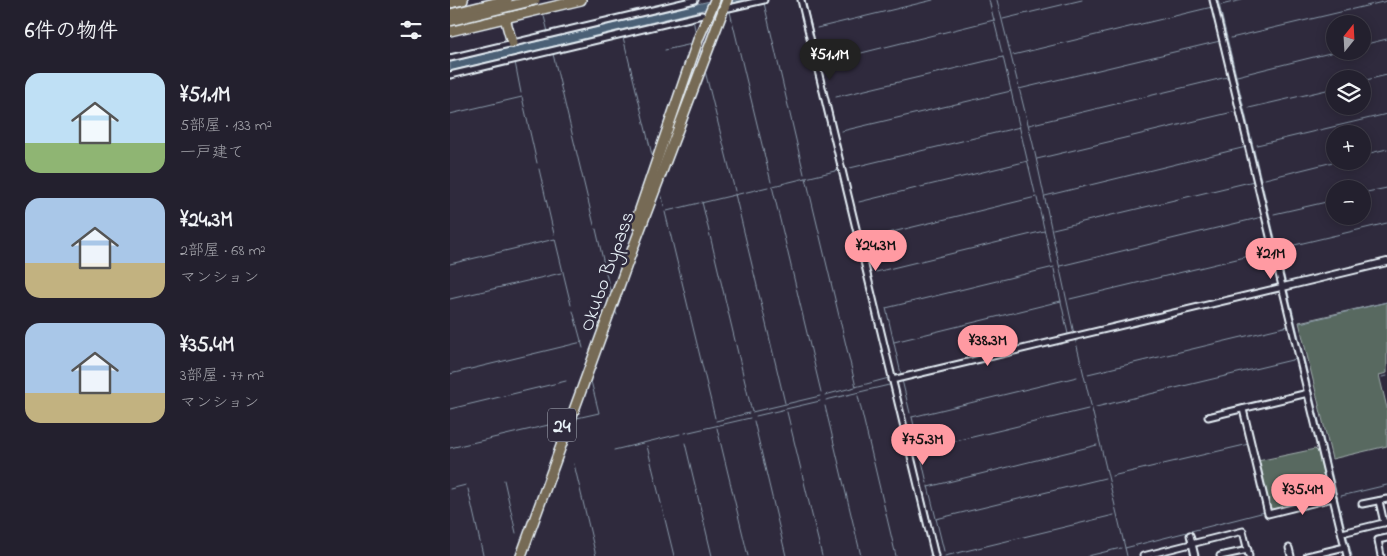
<!DOCTYPE html>
<html lang="ja">
<head>
<meta charset="utf-8">
<style>
  :root { --surface:#23202e; --page:#2f2d3a; --text:#f1f3f6; --muted:#a3a3aa; --line:#403e4a; --accent:#ff9aa2 }
  body { margin:0; font-family:"Indie Flower","Klee One",sans-serif; background:var(--page); color:var(--text); height:100vh; display:flex; flex-direction:column; font-size:19px; white-space:nowrap }
  * { box-sizing:border-box; margin:0 }
  p { font-size:16px; color:var(--muted) }
  .icon { flex:none; width:28px; height:28px; fill:none; stroke:currentColor; stroke-width:2; stroke-linecap:round; stroke-linejoin:round }
  .map { position:relative; flex:1; overflow:hidden }
  .drawer { display:flex; flex-direction:column; background:var(--surface); width:450px }
  .drawer>* { flex:none }
  .needle { width:32px; rotate:18deg }
  .tools { position:absolute; left:876px; top:15px; display:grid; gap:10px }
  .tools a { display:grid; place-items:center; width:45px; height:45px; border-radius:50%; background:var(--surface); box-shadow:0 2px 12px #0003,0 0 0 1px var(--line); font-size:25px }
  .price { position:absolute; translate:-50% -42px; padding:0 11px; border-radius:18px; background:var(--accent); color:#111; font-size:16px; line-height:32px; filter:drop-shadow(0 1px 2px #0008) }
  .price::after { content:''; position:absolute; left:50%; top:30px; width:15px; height:11px; margin-left:-8px; background:inherit; clip-path:polygon(0 0,100% 0,50% 100%) }
  .price.current { background:#222; color:#fff }
  ul { padding:0; list-style:none }
  li { display:flex; align-items:center; gap:15px; height:125px; padding:0 25px }
  li span { display:grid; place-items:center; flex:none; width:140px; height:100px; border-radius:15px; color:#555 }
  li>.icon { margin-inline-start:auto }
  span .icon { width:60px; height:60px; fill:#fffc; stroke-width:1 }
  li b { font-size:21px }
  h2 { display:flex; justify-content:space-between; align-items:center; height:60px; padding:0 25px; font-size:21px }
  main { display:flex; flex:1; min-height:0 }
  .map>svg:first-child { display:block }
  .green { fill:#586961; stroke:#a0adac }
  .water { fill:#4b6076; stroke:#8a9aaa }
  .lines { fill:none; stroke-linecap:round; stroke-linejoin:round }
  .stream { stroke:#8a9aaa; stroke-width:1 }
  .minor-casing { stroke:#e8f1f8; stroke-width:9 }
  .tertiary-casing { stroke:#e8f1f8; stroke-width:10 }
  .trunk-casing { stroke:#e8f1f8; stroke-width:12 }
  .minor { stroke:#2f2a3d; stroke-width:5 }
  .tertiary { stroke:#2f2a3d; stroke-width:6 }
  .trunk { stroke:#766a54; stroke-width:9 }
  .motorway-bridge-casing { stroke:#e8f1f8; stroke-width:12; stroke-linecap:butt }
  .motorway-bridge { stroke:#766a54; stroke-width:9 }
  .labels { text-anchor:middle; stroke-width:5; stroke-linejoin:round; paint-order:stroke }
  .shield { fill:#2f2a3d; stroke:#b0b5c0; stroke-width:1 }
  .shield-label { font-size:19px; font-weight:bold; fill:#e8f1f8 }
  .street-label { font-size:20px; fill:#e8f1f8; stroke:#2f2a3d }
</style>
</head>
<body>
<main>
<section class="drawer">
<h2>6件の物件<svg class="icon" aria-label="filters" viewBox="0 0 24 24"><path d="M4 7h16M4 17h16"/><circle cx="9" cy="7" r="2"/><circle cx="15" cy="17" r="2"/></svg></h2>
<ul>
<li><span style="background:linear-gradient(#bfe0f5 70%,#8fb573 0)"><svg class="icon" aria-label="home" viewBox="0 0 24 24"><path d="M3 11l9-7 9 7M6 9v11h12V9"/></svg></span><div><b>¥51.1M</b><p>5部屋 · 133 m²</p><p>一戸建て</p></div></li>
<li><span style="background:linear-gradient(#a9c7e8 65%,#c2b280 0)"><svg class="icon" aria-label="home" viewBox="0 0 24 24"><path d="M3 11l9-7 9 7M6 9v11h12V9"/></svg></span><div><b>¥24.3M</b><p>2部屋 · 68 m²</p><p>マンション</p></div></li>
<li><span style="background:linear-gradient(#a9c7e8 70%,#c2b280 0)"><svg class="icon" aria-label="home" viewBox="0 0 24 24"><path d="M3 11l9-7 9 7M6 9v11h12V9"/></svg></span><div><b>¥35.4M</b><p>3部屋 · 77 m²</p><p>マンション</p></div></li>
</ul>
</section>
<div class="map">
<svg width="937" height="556" viewBox="0 0 937 556">
  <rect width="100%" height="100%" fill="#2f2a3d"/>
  <filter id="ink" filterUnits="userSpaceOnUse"><feTurbulence type="fractalNoise" baseFrequency=".02" numOctaves="2"/><feDisplacementMap in="SourceGraphic" scale="10" xChannelSelector="R" yChannelSelector="G"/><feConvolveMatrix kernelMatrix="1 2 1 2 8 2 1 2 1" color-interpolation-filters="sRGB"/></filter>
  <g filter="url(#ink)">
    <g class="green">
      <path d="M937,302V373L929,375L937,408V446L882,459L849,322Z"/>
      <path d="M865,449L868,452L879,496L824,509L817,506L808,461Z"/>
    </g>
    <path class="water" d="M264,0H294L0,71V62Z"/>
    <g class="lines">
      <g class="stream">
        <path d="M355,0L445,378"/>
        <path d="M539,0L552,53"/>
        <path d="M547,0L583,144L624,334"/>
        <path d="M768,0L836,284"/>
        <path d="M314,3L354,174"/>
        <path d="M771,5L792,0"/>
        <path d="M280,12L321,182"/>
        <path d="M94,16L98,32"/>
        <path d="M243,19L246,35"/>
        <path d="M553,19L632,0"/>
        <path d="M367,28L483,0"/>
        <path d="M173,37L202,155"/>
        <path d="M781,38L937,1"/>
        <path d="M912,45L937,39"/>
        <path d="M250,49L252,57"/>
        <path d="M215,50L242,44"/>
        <path d="M103,54L144,225"/>
        <path d="M563,55L762,7"/>
        <path d="M553,57L585,193"/>
        <path d="M65,62L71,93"/>
        <path d="M375,62L544,20"/>
        <path d="M255,71L285,191"/>
        <path d="M787,76L888,51"/>
        <path d="M912,81L937,75"/>
        <path d="M569,89L770,41"/>
        <path d="M386,97L553,57"/>
        <path d="M799,108L885,88"/>
        <path d="M0,114L72,97L87,163"/>
        <path d="M579,125L777,77"/>
        <path d="M392,131L561,91"/>
        <path d="M807,145L937,114"/>
        <path d="M912,155L937,149"/>
        <path d="M587,159L787,111"/>
        <path d="M400,168L570,127"/>
        <path d="M89,169L104,234"/>
        <path d="M356,178L406,387"/>
        <path d="M815,179L887,161"/>
        <path d="M322,186L371,392"/>
        <path d="M323,186L389,170"/>
        <path d="M912,193L937,188"/>
        <path d="M285,194L335,403"/>
        <path d="M212,196L214,206"/>
        <path d="M595,196L796,147"/>
        <path d="M587,198L602,263"/>
        <path d="M252,202L302,412L370,396"/>
        <path d="M409,202L578,161"/>
        <path d="M251,203L318,187"/>
        <path d="M217,211L249,203"/>
        <path d="M215,212L265,418"/>
        <path d="M824,214L885,200"/>
        <path d="M146,229L161,295"/>
        <path d="M404,229L411,263"/>
        <path d="M603,229L804,181"/>
        <path d="M418,238L586,197"/>
        <path d="M832,248L937,223"/>
        <path d="M0,264L105,239L121,305"/>
        <path d="M610,266L812,217"/>
        <path d="M604,269L618,334"/>
        <path d="M426,272L594,231"/>
        <path d="M837,288L895,529"/>
        <path d="M0,299L111,273"/>
        <path d="M620,299L820,251"/>
        <path d="M165,309L167,315"/>
        <path d="M123,311L133,348"/>
        <path d="M850,323L937,302"/>
        <path d="M625,338L677,556"/>
        <path d="M444,342L611,301"/>
        <path d="M0,374L132,342"/>
        <path d="M451,374L436,308L604,267"/>
        <path d="M638,374L838,326"/>
        <path d="M932,377L937,376"/>
        <path d="M452,380L517,365"/>
        <path d="M452,380L460,413"/>
        <path d="M446,382L489,556"/>
        <path d="M441,387L482,555L479,556"/>
        <path d="M375,395L439,378L420,298"/>
        <path d="M408,396L446,556"/>
        <path d="M376,400L439,385"/>
        <path d="M375,406L411,556"/>
        <path d="M646,407L846,359"/>
        <path d="M0,409L116,381"/>
        <path d="M337,412L372,556"/>
        <path d="M758,414L781,409"/>
        <path d="M306,416L370,401"/>
        <path d="M462,417L627,377"/>
        <path d="M462,417L477,483"/>
        <path d="M127,418L149,413L141,381"/>
        <path d="M266,421L299,413"/>
        <path d="M304,421L336,556"/>
        <path d="M267,428L298,556"/>
        <path d="M235,433L300,418"/>
        <path d="M235,443L262,556"/>
        <path d="M197,446L224,556"/>
        <path d="M0,448L107,423"/>
        <path d="M164,450L230,434"/>
        <path d="M469,450L638,409"/>
        <path d="M124,464L146,556"/>
        <path d="M662,476L799,444"/>
        <path d="M54,480L66,533"/>
        <path d="M478,486L494,551"/>
        <path d="M478,487L647,445"/>
        <path d="M0,489L16,485"/>
        <path d="M18,489L33,555"/>
        <path d="M891,496L937,485"/>
        <path d="M486,519L655,478"/>
        <path d="M896,533L902,556"/>
        <path d="M901,534L937,525"/>
        <path d="M675,548L815,512"/>
        <path d="M495,556L664,515"/>
        <path d="M638,556L671,548"/>
      </g>
      <defs>
        <g id="minor">
          <path d="M351,0L485,556"/>
          <path d="M763,0L897,556"/>
          <path d="M279,8L314,0"/>
          <path d="M0,58L245,0"/>
          <path d="M0,75L252,15"/>
          <path d="M442,380L833,287"/>
          <path d="M793,409L818,514L883,498"/>
          <path d="M758,417L858,393"/>
          <path d="M929,501L934,523"/>
          <path d="M912,504L937,499"/>
          <path d="M892,533L937,522"/>
          <path d="M740,535L745,556"/>
          <path d="M839,548L841,556"/>
          <path d="M693,556L793,531L799,556"/>
          <path d="M770,556L798,550"/>
          <path d="M857,556L895,547"/>
          <path d="M931,556L928,540L937,538"/>
        </g>
        <path id="tertiary" d="M833,287L937,262"/>
        <g id="trunk">
          <path d="M0,3L13,0"/>
          <path d="M55,18L62,43"/>
          <path d="M0,31L131,0"/>
          <path d="M185,224L249,37L265,0"/>
          <path d="M71,556L183,248L277,0"/>
        </g>
      </defs>
      <use href="#minor" class="minor-casing"/>
      <use href="#tertiary" class="tertiary-casing"/>
      <use href="#trunk" class="trunk-casing"/>
      <use href="#minor" class="minor"/>
      <use href="#tertiary" class="tertiary"/>
      <use href="#trunk" class="trunk"/>
      <defs>
        <g id="motorway-bridge">
          <path d="M0,14L57,0"/>
          <path d="M0,21L85,0"/>
        </g>
      </defs>
      <use href="#motorway-bridge" class="motorway-bridge-casing"/>
      <use href="#motorway-bridge" class="motorway-bridge"/>
    </g>
  </g>
  <g class="labels">
    <rect class="shield" x="98" y="408.5" width="28" height="33" rx="4"/>
    <g class="shield-label">
      <text x="112" y="432">24</text>
    </g>
    <g class="street-label">
      <text transform="translate(156 271) rotate(-70)" y="7">Okubo Bypass</text>
    </g>
  </g>
</svg>
<div class="tools">
<a><svg class="needle" viewBox="-14 -14 28 28"><path d="M0-13l5 13h-10z" fill="#e53935"/><path d="M0 13l5-13h-10z" fill="#a3a3aa"/></svg></a>
<a><svg class="icon" aria-label="layers" viewBox="0 0 24 24"><path d="M12 4l9 5-9 5-9-5zM3 14l9 5 9-5"/></svg></a>
<a>+</a>
<a>−</a>
</div>
<b class="price current" style="left:380px;top:81px">¥51.1M</b>
<b class="price" style="left:426px;top:272px">¥24.3M</b>
<b class="price" style="left:821px;top:280px">¥21M</b>
<b class="price" style="left:538px;top:367px">¥38.3M</b>
<b class="price" style="left:473px;top:466px">¥75.3M</b>
<b class="price" style="left:853px;top:516px">¥35.4M</b>
</div>
</main>
</body>
</html>
